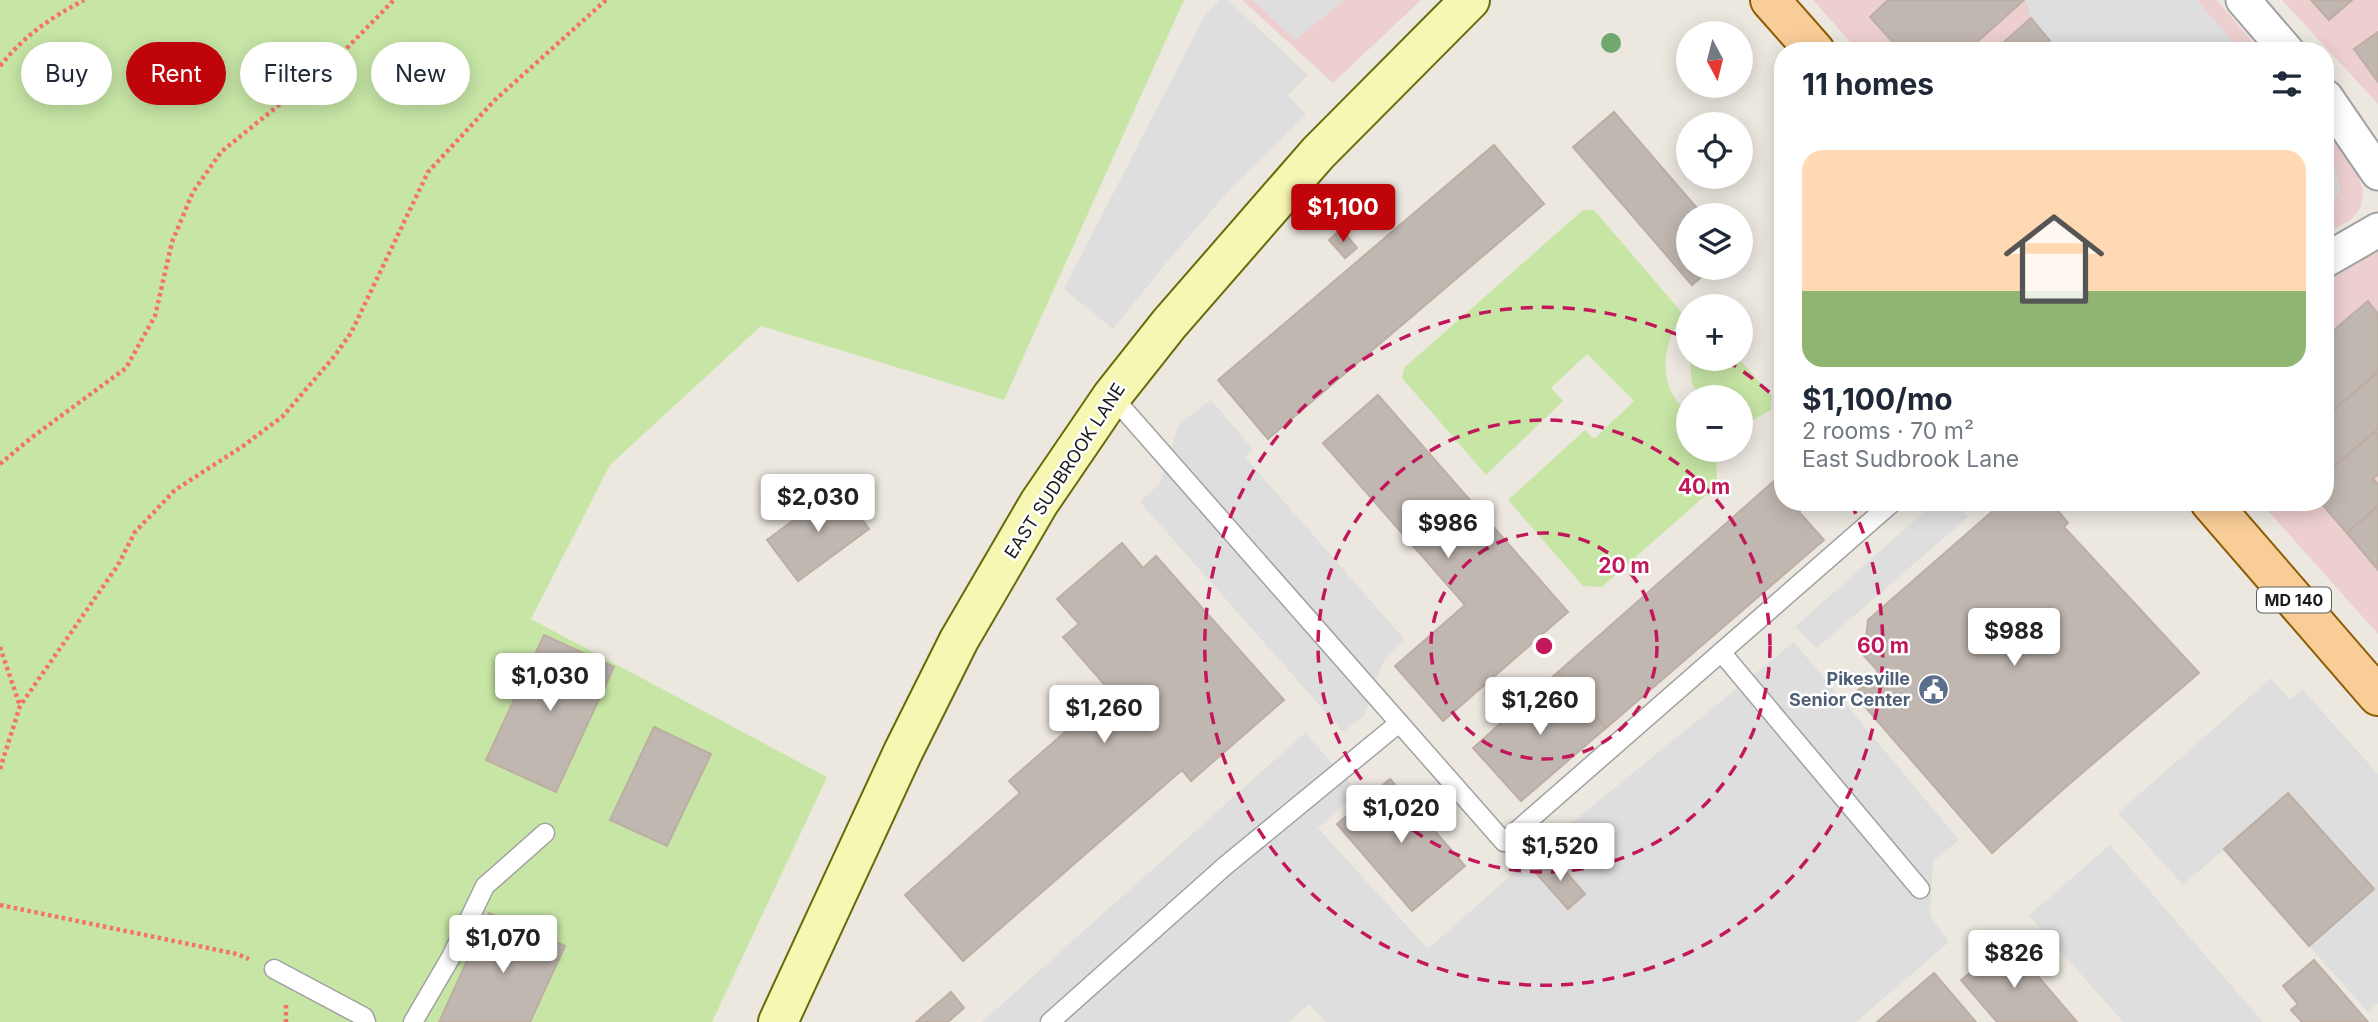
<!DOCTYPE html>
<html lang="en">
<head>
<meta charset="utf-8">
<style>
  :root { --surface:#fff; --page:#f2f2f3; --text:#1f2937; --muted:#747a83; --line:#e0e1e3; --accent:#c0050a }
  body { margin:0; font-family:Inter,sans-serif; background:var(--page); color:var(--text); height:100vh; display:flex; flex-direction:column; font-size:26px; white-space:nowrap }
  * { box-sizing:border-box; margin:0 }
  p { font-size:23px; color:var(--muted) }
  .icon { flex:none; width:38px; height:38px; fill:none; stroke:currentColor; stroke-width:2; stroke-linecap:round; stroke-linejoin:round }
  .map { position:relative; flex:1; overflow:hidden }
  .sheet { position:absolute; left:1774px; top:42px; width:560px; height:469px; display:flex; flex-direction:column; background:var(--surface); border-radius:28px; box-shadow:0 4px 18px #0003 }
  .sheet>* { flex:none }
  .banner { position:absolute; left:21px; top:42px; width:665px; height:63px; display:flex; gap:14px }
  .needle { width:46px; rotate:173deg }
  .buttons { position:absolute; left:1676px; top:21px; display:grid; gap:14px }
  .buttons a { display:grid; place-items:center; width:77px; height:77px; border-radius:50%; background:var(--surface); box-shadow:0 4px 18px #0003; font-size:35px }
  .price { position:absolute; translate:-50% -60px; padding:0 16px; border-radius:7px; background:#fff; color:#222; font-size:23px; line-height:46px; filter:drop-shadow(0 2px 4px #0008) }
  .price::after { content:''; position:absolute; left:50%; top:42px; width:21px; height:16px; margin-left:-10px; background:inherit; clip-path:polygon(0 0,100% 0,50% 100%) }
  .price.current { background:var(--accent); color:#fff }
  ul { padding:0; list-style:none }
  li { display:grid; align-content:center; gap:14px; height:371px; padding:0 28px }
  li+li { border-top:2px solid var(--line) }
  li span { display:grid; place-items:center; height:217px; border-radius:21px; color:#555 }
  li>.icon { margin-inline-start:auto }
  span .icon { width:126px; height:126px; fill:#fffc; stroke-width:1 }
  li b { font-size:30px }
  h2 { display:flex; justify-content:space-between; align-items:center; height:84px; padding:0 28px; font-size:30px }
  .chip { padding:0 24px; border-radius:32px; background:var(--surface); box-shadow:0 4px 18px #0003; font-size:24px; line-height:63px }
  .chip.current { background:var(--accent); color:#fff }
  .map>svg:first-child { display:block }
  .commercial { fill:#edcfcf }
  .grass { fill:#c7e6a6 }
  .parking { fill:#dedede }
  .building { fill:#c0b7b0; stroke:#bdaea3; stroke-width:2 }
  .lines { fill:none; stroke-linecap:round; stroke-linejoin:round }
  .lane-casing { stroke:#a1a1a1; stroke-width:21 }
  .street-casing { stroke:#a1a1a1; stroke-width:37 }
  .secondary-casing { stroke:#646c07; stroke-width:42 }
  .primary-casing { stroke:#8d5c04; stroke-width:42 }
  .path { stroke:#f67267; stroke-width:4.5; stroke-dasharray:3.5 3.5; stroke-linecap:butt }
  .lane { stroke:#fff; stroke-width:18 }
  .street { stroke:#fff; stroke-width:33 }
  .secondary { stroke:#f5f7b3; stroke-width:38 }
  .primary { stroke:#f9cd98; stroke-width:38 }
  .tree { fill:#71a86f }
  .ring { fill:none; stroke:#c2185b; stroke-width:3.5; stroke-dasharray:12 9 }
  .labels { text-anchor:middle; stroke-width:5; stroke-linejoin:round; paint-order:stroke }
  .shield { fill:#fff; stroke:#5f5f5f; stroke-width:2 }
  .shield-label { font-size:16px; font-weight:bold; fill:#1a1a1a }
  .street-label { font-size:18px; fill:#1a1a1a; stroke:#fff }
  .service-label { font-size:18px; font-weight:bold; fill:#4e5e75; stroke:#fff; text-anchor:end }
  .centre { fill:#c2185b; stroke:#fff; stroke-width:3.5 }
  .ring-label { font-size:21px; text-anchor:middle; font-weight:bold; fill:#c2185b; stroke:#fff; stroke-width:5; stroke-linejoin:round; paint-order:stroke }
</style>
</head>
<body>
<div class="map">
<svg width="2378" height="1022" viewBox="0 0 2378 1022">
  <rect width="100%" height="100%" fill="#ece8e0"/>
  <g class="commercial">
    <path d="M1242,0H1421L1333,83Z"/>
    <path d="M1813,0H2217L2260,51H1858Z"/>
    <path d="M2282,0H2378V104Z"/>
    <path d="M2326,128L2358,176L2363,191L2361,207L2352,219L2326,234Z"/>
    <path d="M2378,249V634L2260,502H2326V279Z"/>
  </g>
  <g class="grass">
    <path d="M0,0H1184L1004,400L761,326L610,465L531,619L827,777L712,1022H0Z"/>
    <path d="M1583,210H1594L1683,314C1667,336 1659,368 1672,393C1676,402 1684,408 1688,417C1692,425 1689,440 1689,450H1716L1717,485L1602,587L1583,586L1508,500L1585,430L1594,439L1634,401L1587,354L1551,388L1563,401L1486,475L1402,378L1404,368Z"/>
    <path d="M1690,359H1739L1772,396L1771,410L1753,420L1741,417V397H1702L1692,384Z"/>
  </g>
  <g class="parking">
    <path d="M1220,0H1228L1308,75L1288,95L1306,115L1233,186L1171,257L1113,329L1064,289L1205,15Z"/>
    <path d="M1253,0H1344L1295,40Z"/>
    <path d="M2025,0H2197L2241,51H2039L2050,40L2031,18Z"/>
    <path d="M2326,154L2337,173L2340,189L2334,203L2326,207Z"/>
    <path d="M1211,400L1253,449L1245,457L1405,640L1383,662L1364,716L1343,732L1140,502L1160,483L1179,424Z"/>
    <path d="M1935,502H1955L1968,517L1817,648L1795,627Z"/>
    <path d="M1794,642L1959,840L1933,861L1930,916L1949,942L1856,1022H1326L1309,1004L1289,1022H982L1305,733L1358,792L1318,828L1428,949L1553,838Z"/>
    <path d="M2271,678L2290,700L2302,689L2378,774V1003L2368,1012L2309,946L2373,889L2289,793L2183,885L2118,813Z"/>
    <path d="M2110,845L2263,1022H2123L2029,915Z"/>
  </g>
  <g class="building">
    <path d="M1888,0H2024L1967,51H1901L1870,17Z"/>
    <path d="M2311,0H2352L2329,20Z"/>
    <path d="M2031,18L2050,41L2039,51H1994Z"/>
    <path d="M2378,32V82L2354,49Z"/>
    <path d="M1614,112L1703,215H1689V268H1712L1692,285L1573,147Z"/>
    <path d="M1494,145L1544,204L1268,439L1218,380Z"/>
    <path d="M1341,229L1357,248L1345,258L1329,240Z"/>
    <path d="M2368,301L2378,314V372L2326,417V337Z"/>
    <path d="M2378,372V429L2326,473V417Z"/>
    <path d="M1378,395L1568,612L1443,721L1395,666L1465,605L1323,443Z"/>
    <path d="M2376,431L2378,434V475L2373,479L2378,484V506L2347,533L2320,502H2326V473Z"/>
    <path d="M1783,473V502H1810L1799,512L1824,540L1606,728L1558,672Z"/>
    <path d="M838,487L869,529L798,581L767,540Z"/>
    <path d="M2003,502H2051L2068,523L2064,527L2199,673L2068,785L1992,853L1854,694L1878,671L1864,656L1868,620Z"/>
    <path d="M2378,506V570L2347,533Z"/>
    <path d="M1122,543L1143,568L1156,556L1284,700L1191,781L1182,770L963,961L905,895L1020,793L1009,781L1111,692L1063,637L1079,624L1057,599Z"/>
    <path d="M544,635L614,667L556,792L486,760Z"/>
    <path d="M1558,672L1606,728L1521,801L1473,748Z"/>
    <path d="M654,727L711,754L667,846L610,820Z"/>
    <path d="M1390,779L1465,866L1412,911L1337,824Z"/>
    <path d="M2288,793L2374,889L2309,946L2224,849Z"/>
    <path d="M1553,857L1585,894L1568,909L1536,873Z"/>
    <path d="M489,913L565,946L530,1022H439Z"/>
    <path d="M2008,941L2077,1022H1997L1961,980Z"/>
    <path d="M2314,960L2368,1022H2302L2291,1010L2298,1004L2283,986Z"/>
    <path d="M1934,973L1976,1022H1877Z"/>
    <path d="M951,992L964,1008L948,1022H916Z"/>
  </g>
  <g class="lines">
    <defs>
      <g id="lane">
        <path d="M1112,396L1504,842L1893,502"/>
        <path d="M1721,652L1920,889"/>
        <path d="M274,969L364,1017L366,1022"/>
        <path d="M413,1022L451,957L485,886L545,833"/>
        <path d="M1050,1022L1225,866L1399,723"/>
      </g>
      <g id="street">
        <path d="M2243,0L2287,51"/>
        <path d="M2326,97L2378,173"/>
        <path d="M2326,260L2378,230"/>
      </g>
      <path id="secondary" d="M778,1022L903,752L959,640L1039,503L1112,396L1169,324L1318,153L1470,0"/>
      <g id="primary">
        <path d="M1770,0L1815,51"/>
        <path d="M2210,502L2378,696"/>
      </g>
    </defs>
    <use href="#lane" class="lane-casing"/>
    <use href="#street" class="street-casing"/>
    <use href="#secondary" class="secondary-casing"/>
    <use href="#primary" class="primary-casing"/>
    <g class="path">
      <path d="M0,66C26,34 49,19 84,0"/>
      <path d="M0,464L31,438L126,368L155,316L172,242L193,192L221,152L338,57L394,0"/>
      <path d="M0,647L20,706"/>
      <path d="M0,769L20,706L118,565L135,532L175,490L243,446L283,416L333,358L351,333L428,172L495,100L606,0"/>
      <path d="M0,905L237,954L249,959"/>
      <path d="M286,1005V1022"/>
    </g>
    <use href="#lane" class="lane"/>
    <use href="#street" class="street"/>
    <use href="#secondary" class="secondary"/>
    <use href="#primary" class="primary"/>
  </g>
  <circle class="tree" cx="1611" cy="43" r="10"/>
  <g class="ring">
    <circle cx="1544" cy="646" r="113"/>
    <circle cx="1544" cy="646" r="226"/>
    <path d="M1726 360A339 339 0 0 1 1782 404M1851 503A339 339 0 1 1 1687 339"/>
  </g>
  <defs>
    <symbol id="civic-disc" viewBox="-11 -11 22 22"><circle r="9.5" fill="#5c6f8a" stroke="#fff"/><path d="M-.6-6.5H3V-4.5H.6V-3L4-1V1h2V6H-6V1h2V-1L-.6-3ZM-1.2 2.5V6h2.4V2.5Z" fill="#fff"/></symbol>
  </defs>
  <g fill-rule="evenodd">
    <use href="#civic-disc" x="1916" y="672" width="35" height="35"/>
  </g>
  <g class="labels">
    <rect class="shield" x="2257" y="587.5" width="74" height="25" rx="5"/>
    <g class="shield-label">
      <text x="2294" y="606">MD 140</text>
    </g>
    <g class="street-label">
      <text transform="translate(1065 471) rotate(-57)" y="6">EAST SUDBROOK LANE</text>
    </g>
    <g class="service-label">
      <text x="1910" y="685">Pikesville<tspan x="1910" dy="21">Senior Center</tspan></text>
    </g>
  </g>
  <circle cx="1544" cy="646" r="10" class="centre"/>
  <g class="ring-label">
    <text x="1704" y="494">40 m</text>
    <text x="1624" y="573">20 m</text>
    <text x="1883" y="653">60 m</text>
  </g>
</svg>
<div class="buttons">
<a><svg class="needle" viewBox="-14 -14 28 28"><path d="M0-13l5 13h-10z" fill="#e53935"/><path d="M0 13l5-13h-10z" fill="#747a83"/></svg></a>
<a><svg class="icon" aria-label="locate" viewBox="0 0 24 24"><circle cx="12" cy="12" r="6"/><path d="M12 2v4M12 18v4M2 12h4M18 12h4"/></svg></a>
<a><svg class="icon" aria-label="layers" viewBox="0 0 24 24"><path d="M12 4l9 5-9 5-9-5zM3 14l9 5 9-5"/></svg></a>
<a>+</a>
<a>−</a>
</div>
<b class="price current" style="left:1343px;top:244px">$1,100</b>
<b class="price" style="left:818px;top:534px">$2,030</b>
<b class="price" style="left:1448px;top:560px">$986</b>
<b class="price" style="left:2014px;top:668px">$988</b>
<b class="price" style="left:550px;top:713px">$1,030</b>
<b class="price" style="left:1540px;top:737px">$1,260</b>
<b class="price" style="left:1104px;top:745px">$1,260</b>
<b class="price" style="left:1401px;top:845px">$1,020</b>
<b class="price" style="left:1560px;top:883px">$1,520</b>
<b class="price" style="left:503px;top:975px">$1,070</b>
<b class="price" style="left:2014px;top:990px">$826</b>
<div class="banner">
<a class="chip">Buy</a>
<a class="chip current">Rent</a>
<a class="chip">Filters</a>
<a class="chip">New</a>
</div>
<section class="sheet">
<h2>11 homes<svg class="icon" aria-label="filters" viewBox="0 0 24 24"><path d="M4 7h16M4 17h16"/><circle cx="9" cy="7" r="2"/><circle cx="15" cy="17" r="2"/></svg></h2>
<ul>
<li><span style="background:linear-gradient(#ffd9b3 65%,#8fb573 0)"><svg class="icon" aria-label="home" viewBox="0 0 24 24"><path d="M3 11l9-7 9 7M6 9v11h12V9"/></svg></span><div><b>$1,100/mo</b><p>2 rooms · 70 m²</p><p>East Sudbrook Lane</p></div></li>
</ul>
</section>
</div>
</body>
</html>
